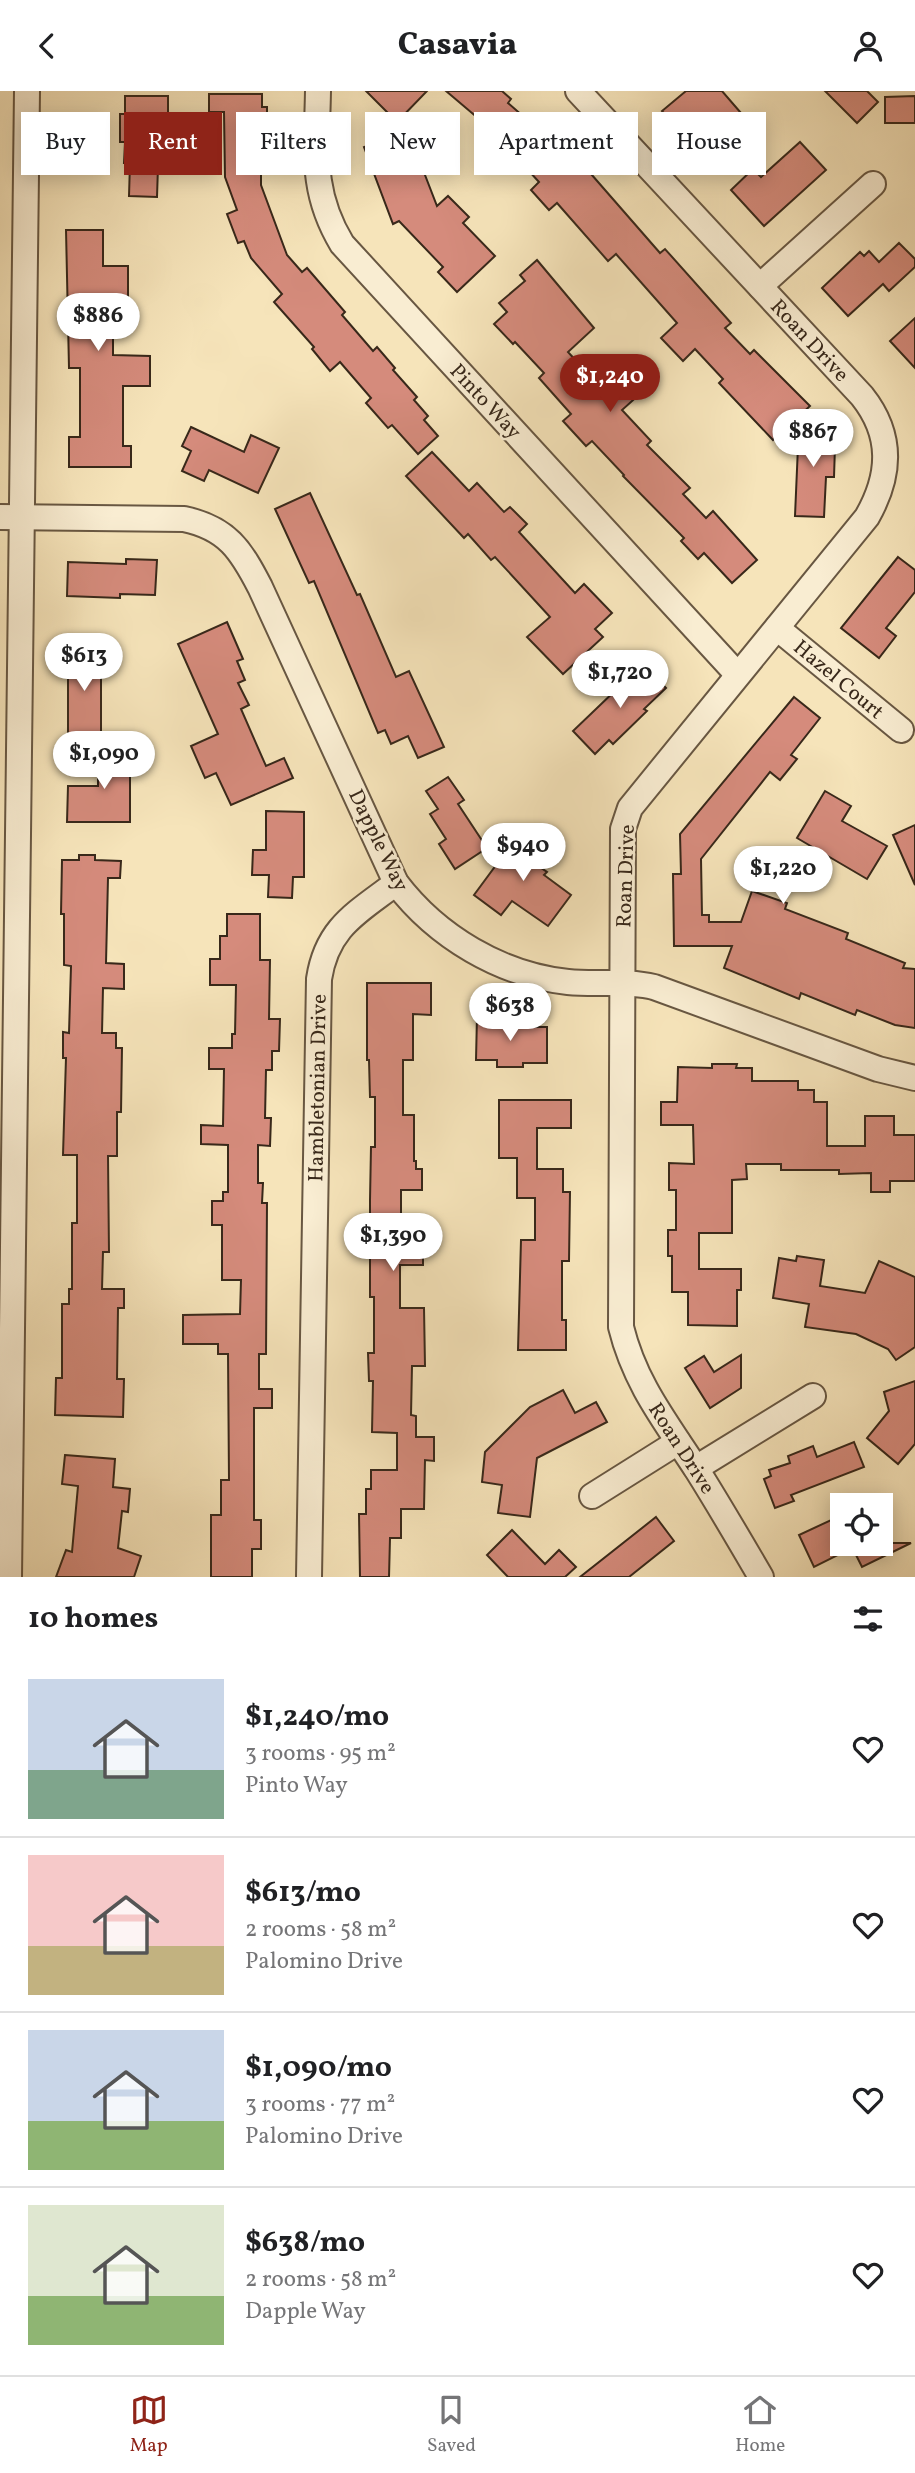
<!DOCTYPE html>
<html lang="en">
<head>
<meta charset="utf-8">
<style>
  :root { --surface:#fff; --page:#f2f2f2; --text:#202124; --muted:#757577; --line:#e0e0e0; --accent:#8f2418 }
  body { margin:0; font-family:Vollkorn,serif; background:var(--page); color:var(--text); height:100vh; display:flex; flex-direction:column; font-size:26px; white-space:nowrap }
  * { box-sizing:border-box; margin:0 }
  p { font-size:23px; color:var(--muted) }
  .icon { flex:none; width:38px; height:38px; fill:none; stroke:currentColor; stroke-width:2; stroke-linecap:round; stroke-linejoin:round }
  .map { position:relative; height:1486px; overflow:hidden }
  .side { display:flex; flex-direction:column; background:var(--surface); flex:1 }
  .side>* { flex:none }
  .hud { position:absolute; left:21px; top:21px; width:873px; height:63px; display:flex; gap:14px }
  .buttons { position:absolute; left:830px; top:1402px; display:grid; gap:14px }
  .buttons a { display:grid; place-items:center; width:63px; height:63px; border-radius:0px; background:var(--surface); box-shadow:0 4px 18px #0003; font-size:35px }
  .price { position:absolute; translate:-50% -60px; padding:0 16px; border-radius:24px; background:#fff; color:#222; font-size:23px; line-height:46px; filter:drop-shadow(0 2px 4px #0008) }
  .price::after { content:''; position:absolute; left:50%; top:42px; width:21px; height:16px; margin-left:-10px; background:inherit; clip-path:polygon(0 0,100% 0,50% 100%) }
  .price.active { background:var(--accent); color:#fff }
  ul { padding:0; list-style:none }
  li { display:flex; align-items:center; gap:21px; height:175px; padding:0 28px }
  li+li { border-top:2px solid var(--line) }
  li span { display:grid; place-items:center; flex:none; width:196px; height:140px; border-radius:0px; color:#555 }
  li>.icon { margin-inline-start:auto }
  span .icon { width:84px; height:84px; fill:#fffc; stroke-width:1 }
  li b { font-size:30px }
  h2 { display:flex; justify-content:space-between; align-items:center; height:84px; padding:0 28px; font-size:30px }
  .tag { padding:0 24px; border-radius:0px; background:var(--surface); box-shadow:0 4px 18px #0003; font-size:24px; line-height:63px }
  .tag.active { background:var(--accent); color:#fff }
  header { display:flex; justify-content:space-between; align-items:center; height:91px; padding:0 28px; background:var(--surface); font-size:32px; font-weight:800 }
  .tabs { display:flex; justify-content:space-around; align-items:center; height:98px; border-top:2px solid var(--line); background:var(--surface); font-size:19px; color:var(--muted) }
  .tabs a { display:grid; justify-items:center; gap:4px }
  .tabs .active { color:var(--accent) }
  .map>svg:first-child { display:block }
  .building { fill:#d58b7c; stroke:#38281a; stroke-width:2 }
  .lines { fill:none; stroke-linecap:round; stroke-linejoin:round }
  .minor-casing { stroke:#685742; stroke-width:28 }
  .minor { stroke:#f9edd2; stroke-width:24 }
  .labels { text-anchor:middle; stroke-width:5; stroke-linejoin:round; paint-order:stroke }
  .street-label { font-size:21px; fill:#38281a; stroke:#f9edd2 }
</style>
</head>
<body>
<header><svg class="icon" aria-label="back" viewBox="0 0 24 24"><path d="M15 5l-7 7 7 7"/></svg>Casavia<svg class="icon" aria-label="person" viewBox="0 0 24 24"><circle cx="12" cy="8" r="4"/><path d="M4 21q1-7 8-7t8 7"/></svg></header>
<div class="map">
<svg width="915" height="1486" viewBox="0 0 915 1486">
  <rect width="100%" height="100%" fill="#f6e4ba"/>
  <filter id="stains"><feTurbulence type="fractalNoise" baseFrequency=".00286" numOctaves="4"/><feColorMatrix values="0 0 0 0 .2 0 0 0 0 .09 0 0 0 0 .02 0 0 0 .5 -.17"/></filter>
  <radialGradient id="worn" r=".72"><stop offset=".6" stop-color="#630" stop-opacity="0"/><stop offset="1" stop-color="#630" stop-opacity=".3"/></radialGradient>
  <g class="building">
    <path d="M366,0H427L397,31Z"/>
    <path d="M446,0H502L511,8L508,12L532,33L563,67L571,60L660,162L665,158L731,232L725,237L750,263L754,259L810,315L773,349L719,292L723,288L695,258L683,270L661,247L677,232L616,163L608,170L557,112L549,119L531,99L539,91L509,58L512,56Z"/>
    <path d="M686,0H722L747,29L717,55L694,29L681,41L662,20Z"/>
    <path d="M825,0H867L878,11L857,32Z"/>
    <path d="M209,3H262V16H267V48H261V94L287,164L302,181L307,177L345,221L342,224L373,260L377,256L395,277L393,279L417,306L414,309L428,325L424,329L438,345L418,363L392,334L388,337L366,312L371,307L340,271L330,280L312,258L314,256L274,211L282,203L251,167L244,150L238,152L227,123L237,119L225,86L224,21H209Z"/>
    <path d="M125,5H168V45H176V75H158L157,106L129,105L130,72H124L125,51H120V23H125Z"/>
    <path d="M915,5V32H885V6Z"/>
    <path d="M408,40L437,115L448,105L469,126L463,132L495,165L457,201L438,181L443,176L399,130L393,133L364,56Z"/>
    <path d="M800,51L826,79L764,135L731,99L753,78L761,86Z"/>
    <path d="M66,139H103V175H128V209H113V264L150,265V295H123V355H131V376H69V346H80V277H69Z"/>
    <path d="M899,152L915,168V176L889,200L883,193L848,225L822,197L860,161L864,165L869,160L879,171Z"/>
    <path d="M537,169L594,237L568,261L600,296L629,269L651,293L622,319L651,350L647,354L690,397L683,403L706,427L713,420L757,469L732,492L704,462L698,468L681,450L684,447L623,385L624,384L592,350L586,355L563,330L571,323L539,287L544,282L515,251L513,253L494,233L507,221L499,212L525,190L520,184Z"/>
    <path d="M915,227V277L890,250Z"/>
    <path d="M799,332L829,333L828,354L835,355L834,386H826L824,426L795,425Z"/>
    <path d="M191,336L244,361L251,344L279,357L258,402L209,379L204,390L182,380L191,360L182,355Z"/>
    <path d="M432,361L469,400L477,392L504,421L510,416L527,433L519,441L575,502L584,493L612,522L595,538L603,546L563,583L527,546L550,526L495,466L491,469L468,443L464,447L406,385Z"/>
    <path d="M310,402L357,504L360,503L396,586L409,580L444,656L418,667L408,645L391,653L385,639L378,642L314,490L309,492L275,418Z"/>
    <path d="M898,466L915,479V501L886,537L896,545L879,567L841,537Z"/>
    <path d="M126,468L157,469L155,504L120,503V507L67,505L68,471L126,473Z"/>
    <path d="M227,531L243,568L237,570L245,589L238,592L249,614L241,618L266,675L284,667L293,687L231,714L216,682L205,687L191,655L218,643L178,553Z"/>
    <rect x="68" y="561" width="33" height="82"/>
    <path d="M643,573L666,597L644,618L647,620L613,653L609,649L595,663L573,640Z"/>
    <path d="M794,606L820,627L791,664L797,668L780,689L770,681L701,768L702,824H709V831H741L752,800L787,812L785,818L848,842L846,848L905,872L903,877L915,878V937L895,934L857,919L855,924L801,902L799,908L724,877L732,855H674L673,783H681L680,743Z"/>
    <path d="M98,656L130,657V731H67L68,695H98Z"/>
    <path d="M448,686L464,709L458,713L487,757L455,778L439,753L446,748L430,723L438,718L426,700Z"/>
    <path d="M825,700L851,715L842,730L887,755L867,788L797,747Z"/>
    <path d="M266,720L304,721V786H293L292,807L268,806L269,784H252L253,759H266Z"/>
    <path d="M915,734V794L893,744Z"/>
    <path d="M528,739L548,753L534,772L547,781L544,784L571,804L548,835L512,810L501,824L474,804L508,758L512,761Z"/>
    <path d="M79,764H95V769L121,770L120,787H108L106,872L124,873V898L103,897L102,942H116V957H122L121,1021H117V1065H108L109,1161H103L102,1198H124V1217H118L117,1288H124L123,1326L55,1324L56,1287H62V1213H69V1198H72V1132H77V1064H63L66,967H63V941L69,942L71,875L64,874V823H61L62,769H79Z"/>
    <path d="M227,823H260V869H270L269,928H280L279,960H272V979H266L265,1027H271L270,1055L258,1054V1092H263L262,1112H267L266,1263H259V1298H272V1317H254V1429H261V1458H252V1486H211V1424H221V1389H229L228,1263H218V1253H183V1224L240,1223L241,1189H222V1134H212V1110H223V1101H228V1054L201,1053V1034L223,1035L224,978H209V957H232V943H235L236,894H210V868H220V845H227Z"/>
    <path d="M367,892H431V924L413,923V969H403V1024H414V1070H416V1078H422V1099H401V1139L402,1149H423V1174H400V1217H424L425,1275H412L411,1324L416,1325V1346H434V1370L425,1369L424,1418H401V1447H390L389,1486H360L359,1423H366V1398H371V1379H397V1342L372,1341L373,1290H369L368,1262H374V1206H370V1109L371,1056H375V1006H370L369,969H367Z"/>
    <path d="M477,925L501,926V936H547V972H523V976H497V969H476Z"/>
    <path d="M712,973H737L736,977H752V990H798V999H814V1011H827V1055H865V1025H894V1044H915V1090H890V1101H871V1082L839,1083V1079H781V1073H746L747,1088L732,1089V1142H699V1178H741V1199H737V1235L688,1234V1201H672V1165H668V1139H676V1099H669V1072L694,1073L693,1034H661V1011H677L678,976L712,977Z"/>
    <path d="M499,1009H571V1037H537V1078H563V1101H570L569,1170H562V1229H566V1259H518L521,1149H535V1107H517V1067H499Z"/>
    <path d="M797,1165L824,1169L820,1195L865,1202L879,1170L915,1186V1256L896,1269L888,1258L856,1243L805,1236L809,1213L773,1207L779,1167L796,1170Z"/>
    <path d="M741,1264V1297L710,1317L685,1277L704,1265L714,1281Z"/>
    <path d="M915,1290V1353L898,1373L867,1347L889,1320L884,1301Z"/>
    <path d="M563,1299L575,1322L596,1311L607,1331L537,1367L530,1426L498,1422L502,1394L482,1391L485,1361L530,1316Z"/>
    <path d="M854,1351L864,1376L791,1404L794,1410L775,1417L764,1388L771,1385L769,1379L790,1372L788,1365L813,1355L817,1366Z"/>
    <path d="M65,1364L115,1368L113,1396L130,1398L128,1421L122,1420L118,1457L141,1465L134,1486H56L66,1459L72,1461L78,1395L62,1393Z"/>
    <path d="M842,1424V1462L814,1476L799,1444Z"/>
    <path d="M656,1426L674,1450L629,1486H580Z"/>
    <path d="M512,1439L545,1473L559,1459L576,1476L565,1486H508L487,1464Z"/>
    <path d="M850,1452H911L862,1476Z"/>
  </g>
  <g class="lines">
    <defs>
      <g id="minor">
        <path d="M318,0C317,59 310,100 342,153L737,583"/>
        <path d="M578,0L862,305C893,344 891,384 867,426L630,717L623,738L621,1236C635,1293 666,1331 697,1379C719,1414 740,1450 761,1486"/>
        <path d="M760,195L873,93"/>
        <path d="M0,426L184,428C227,437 241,459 260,496L396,792C437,846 501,884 568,891C596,894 626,889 654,896L878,978L915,987"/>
        <path d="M777,537L901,639"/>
        <path d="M696,1377L813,1305"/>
        <path d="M592,1405L678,1351"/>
        <path d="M9,1486L27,0"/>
        <path d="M309,1486L319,888C327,836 357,822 396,792"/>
      </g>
    </defs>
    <use href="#minor" class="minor-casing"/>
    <use href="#minor" class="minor"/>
  </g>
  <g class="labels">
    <g class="street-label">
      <text transform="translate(810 249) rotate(47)" y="7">Roan Drive</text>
      <text transform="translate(486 310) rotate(47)" y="7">Pinto Way</text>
      <text transform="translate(839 588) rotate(40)" y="7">Hazel Court</text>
      <text transform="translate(379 749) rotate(64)" y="7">Dapple Way</text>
      <text transform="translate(625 785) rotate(-88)" y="7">Roan Drive</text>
      <text transform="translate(317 997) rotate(-89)" y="7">Hambletonian Drive</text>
      <text transform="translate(682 1357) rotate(57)" y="7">Roan Drive</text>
    </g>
  </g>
  <rect width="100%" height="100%" filter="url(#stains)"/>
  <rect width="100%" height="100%" fill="url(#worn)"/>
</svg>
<div class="buttons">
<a><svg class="icon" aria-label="locate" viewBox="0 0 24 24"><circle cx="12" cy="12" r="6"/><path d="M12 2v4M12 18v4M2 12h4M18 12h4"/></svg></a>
</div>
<b class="price" style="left:98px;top:262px">$886</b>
<b class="price active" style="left:610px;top:323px">$1,240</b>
<b class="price" style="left:813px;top:378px">$867</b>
<b class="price" style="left:84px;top:602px">$613</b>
<b class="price" style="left:620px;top:619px">$1,720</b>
<b class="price" style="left:104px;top:700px">$1,090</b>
<b class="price" style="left:523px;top:792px">$940</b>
<b class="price" style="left:783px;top:815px">$1,220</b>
<b class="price" style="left:510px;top:952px">$638</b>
<b class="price" style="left:393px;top:1182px">$1,390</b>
<div class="hud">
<a class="tag">Buy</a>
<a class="tag active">Rent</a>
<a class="tag">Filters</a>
<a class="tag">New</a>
<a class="tag">Apartment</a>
<a class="tag">House</a>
</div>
</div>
<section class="side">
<h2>10 homes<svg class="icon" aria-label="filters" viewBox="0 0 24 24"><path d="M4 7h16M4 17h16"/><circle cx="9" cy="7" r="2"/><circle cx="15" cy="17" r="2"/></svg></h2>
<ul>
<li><span style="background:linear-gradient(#c9d6e8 65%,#7fa58c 0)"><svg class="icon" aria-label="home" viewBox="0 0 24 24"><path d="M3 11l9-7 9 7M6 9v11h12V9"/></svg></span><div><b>$1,240/mo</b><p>3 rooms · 95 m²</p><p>Pinto Way</p></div><svg class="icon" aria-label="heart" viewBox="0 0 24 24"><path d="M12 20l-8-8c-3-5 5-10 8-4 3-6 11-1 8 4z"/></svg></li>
<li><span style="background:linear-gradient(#f6c9c9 65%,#c2b280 0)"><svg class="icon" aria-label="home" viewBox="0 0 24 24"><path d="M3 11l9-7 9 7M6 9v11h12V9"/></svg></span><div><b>$613/mo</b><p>2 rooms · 58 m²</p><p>Palomino Drive</p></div><svg class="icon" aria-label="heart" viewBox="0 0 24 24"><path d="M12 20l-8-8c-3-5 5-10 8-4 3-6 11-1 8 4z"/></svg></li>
<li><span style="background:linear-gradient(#c9d6e8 65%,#8fb573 0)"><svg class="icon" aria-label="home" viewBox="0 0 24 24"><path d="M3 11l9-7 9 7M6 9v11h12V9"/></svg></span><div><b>$1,090/mo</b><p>3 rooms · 77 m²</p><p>Palomino Drive</p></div><svg class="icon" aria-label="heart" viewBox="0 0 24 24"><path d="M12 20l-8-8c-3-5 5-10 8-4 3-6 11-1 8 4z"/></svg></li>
<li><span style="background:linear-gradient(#dfe7d0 65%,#8fb573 0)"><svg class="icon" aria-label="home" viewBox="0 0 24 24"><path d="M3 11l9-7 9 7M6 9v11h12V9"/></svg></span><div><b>$638/mo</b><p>2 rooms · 58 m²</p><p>Dapple Way</p></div><svg class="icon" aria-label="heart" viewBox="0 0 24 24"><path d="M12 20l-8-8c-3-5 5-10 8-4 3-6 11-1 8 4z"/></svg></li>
</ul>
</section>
<nav class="tabs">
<a class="active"><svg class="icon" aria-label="map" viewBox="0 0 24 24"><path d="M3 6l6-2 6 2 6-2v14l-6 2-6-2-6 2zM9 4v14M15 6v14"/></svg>Map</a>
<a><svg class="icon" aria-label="saved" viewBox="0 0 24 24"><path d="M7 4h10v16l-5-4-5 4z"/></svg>Saved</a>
<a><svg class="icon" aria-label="home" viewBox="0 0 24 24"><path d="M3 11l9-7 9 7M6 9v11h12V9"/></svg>Home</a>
</nav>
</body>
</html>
